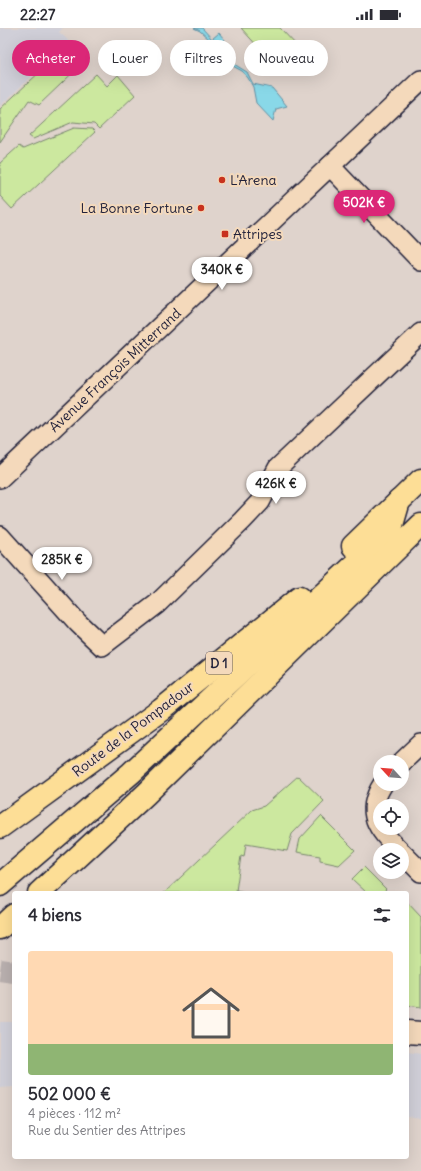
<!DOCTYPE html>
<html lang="fr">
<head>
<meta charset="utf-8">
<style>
  :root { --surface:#fff; --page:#f2f2f3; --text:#2b2b33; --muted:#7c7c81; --line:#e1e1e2; --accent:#db2777 }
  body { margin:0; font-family:Delius,sans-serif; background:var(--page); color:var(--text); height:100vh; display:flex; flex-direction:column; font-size:15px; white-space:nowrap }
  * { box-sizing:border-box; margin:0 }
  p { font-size:13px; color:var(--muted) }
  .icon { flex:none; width:22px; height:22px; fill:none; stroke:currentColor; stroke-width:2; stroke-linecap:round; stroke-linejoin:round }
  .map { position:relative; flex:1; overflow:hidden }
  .panel { position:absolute; left:12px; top:863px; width:397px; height:268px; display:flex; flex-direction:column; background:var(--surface); border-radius:4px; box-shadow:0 4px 16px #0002 }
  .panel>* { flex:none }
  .guide { position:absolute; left:12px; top:12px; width:397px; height:36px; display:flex; gap:8px }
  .needle { width:26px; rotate:296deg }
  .buttons { position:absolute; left:373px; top:727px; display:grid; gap:8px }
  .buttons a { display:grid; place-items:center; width:36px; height:36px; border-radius:50%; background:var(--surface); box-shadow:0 4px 16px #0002; font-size:20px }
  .price { position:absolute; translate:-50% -34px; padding:0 9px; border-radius:14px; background:#fff; color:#222; font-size:13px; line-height:26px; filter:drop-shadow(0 1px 2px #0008) }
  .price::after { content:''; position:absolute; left:50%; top:24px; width:12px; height:9px; margin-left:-6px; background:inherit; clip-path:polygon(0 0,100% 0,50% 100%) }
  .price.on { background:var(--accent); color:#fff }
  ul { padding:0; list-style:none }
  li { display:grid; align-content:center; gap:8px; height:212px; padding:0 16px }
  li+li { border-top:1px solid var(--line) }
  li span { display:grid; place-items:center; height:124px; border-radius:4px; color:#555 }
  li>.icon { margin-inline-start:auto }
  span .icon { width:72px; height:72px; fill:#fffc; stroke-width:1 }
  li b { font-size:17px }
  h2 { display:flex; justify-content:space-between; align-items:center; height:48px; padding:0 16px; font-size:17px }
  .pill { padding:0 14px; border-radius:18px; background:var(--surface); box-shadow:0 4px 16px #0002; font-size:14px; line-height:36px }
  .pill.on { background:var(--accent); color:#fff }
  .status { display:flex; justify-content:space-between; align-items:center; height:28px; padding:0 20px; background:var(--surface); direction:ltr }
  .status svg { height:11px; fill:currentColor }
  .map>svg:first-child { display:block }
  .built { fill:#d0cfd8 }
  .green { fill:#cce89f; stroke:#77856d }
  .water { fill:#89d8e8; stroke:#608fa3 }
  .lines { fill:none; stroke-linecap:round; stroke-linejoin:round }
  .secondary-tunnel { stroke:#b9b0af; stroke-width:22; stroke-dasharray:22 11; stroke-linecap:butt }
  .street-casing { stroke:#22223b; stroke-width:22 }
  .secondary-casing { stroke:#22223b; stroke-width:25 }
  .primary-casing { stroke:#22223b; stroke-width:25 }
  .street { stroke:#f4d9bb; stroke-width:19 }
  .secondary { stroke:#f4d9bb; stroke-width:22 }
  .primary { stroke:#fdde96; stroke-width:22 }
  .poi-dot { fill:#c8321e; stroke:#f4d9bb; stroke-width:1.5 }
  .labels { text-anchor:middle; stroke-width:4; stroke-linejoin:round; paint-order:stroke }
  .shield { fill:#f4d9bb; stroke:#615961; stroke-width:1 }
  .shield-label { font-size:13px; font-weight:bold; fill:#22223b }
  .poi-label { font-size:14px; fill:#22223b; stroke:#f4d9bb; text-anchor:start }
  .street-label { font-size:14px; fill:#22223b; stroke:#f4d9bb }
</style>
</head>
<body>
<div class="status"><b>22:27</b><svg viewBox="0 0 49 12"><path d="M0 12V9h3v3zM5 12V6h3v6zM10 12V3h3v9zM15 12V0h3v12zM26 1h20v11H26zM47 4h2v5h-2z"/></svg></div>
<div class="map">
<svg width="421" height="1143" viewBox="0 0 421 1143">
  <rect width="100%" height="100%" fill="#dfd3cc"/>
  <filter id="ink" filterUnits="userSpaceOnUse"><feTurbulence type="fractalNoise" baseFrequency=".025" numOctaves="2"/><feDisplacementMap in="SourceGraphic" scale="8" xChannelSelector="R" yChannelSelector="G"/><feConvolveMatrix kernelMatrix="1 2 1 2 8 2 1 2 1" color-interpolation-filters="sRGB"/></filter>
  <g filter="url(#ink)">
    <g class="built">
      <path d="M0,0H63L59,4L69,13L0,78Z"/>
      <path d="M0,994H14V1059L0,1060Z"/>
      <path d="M407,1024L421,1026V1090L407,1088Z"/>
    </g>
    <g class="green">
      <path d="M241,0H280L300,21L278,41Z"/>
      <path d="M71,15L86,32L39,77L29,72L0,114V81Z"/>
      <path d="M96,46L107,58L118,47L135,67L99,101L94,96L73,94L33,111L29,108Z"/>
      <path d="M74,100L92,101L95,104L12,181L0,168V135L19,118L23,121Z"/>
      <path d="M298,748L324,773L292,806L287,823L246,816L244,829L241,828L236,863L245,865H164L252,782L264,778Z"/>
      <path d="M321,788L355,822L339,837L320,833V828L297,824L300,811Z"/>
      <path d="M364,839L386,861L382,865H367L352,851Z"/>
      <path d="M407,874L421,889V979L407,977Z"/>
    </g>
    <path class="water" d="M194,0H202L212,11L219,5L225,12L219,19L229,33L247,44L253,56L272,60L287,78L276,81L273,93L256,75L253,59L248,50L242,43L227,35L217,20L210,26L203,19L210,12L200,3Z"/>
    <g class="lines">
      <path class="secondary-tunnel" d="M0,942L14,944"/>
      <defs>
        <g id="street">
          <path d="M330,138L421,233"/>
          <path d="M0,450L421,52"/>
          <path d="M0,508L78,595L102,618L157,576L242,493L260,474L278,440L421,305"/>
          <path d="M402,734L421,716"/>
          <path d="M383,756C364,785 378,801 399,822"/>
          <path d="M402,825L421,844"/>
        </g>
        <path id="secondary" d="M407,1004L421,1005"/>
        <g id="primary">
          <path d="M353,518L421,452"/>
          <path d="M0,799L161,682L299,570"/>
          <path d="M0,857L131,745L390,504L399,473"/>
          <path d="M39,865L146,766L421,497"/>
          <path d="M0,900L14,887"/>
        </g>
      </defs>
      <use href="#street" class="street-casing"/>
      <use href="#secondary" class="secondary-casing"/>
      <use href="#primary" class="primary-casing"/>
      <use href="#street" class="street"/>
      <use href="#secondary" class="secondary"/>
      <use href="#primary" class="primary"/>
    </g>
  </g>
  <g class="poi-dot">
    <circle cx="222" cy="152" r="4"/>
    <circle cx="201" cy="180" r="4"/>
    <rect x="221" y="202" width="8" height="8" rx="2"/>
  </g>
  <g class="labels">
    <rect class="shield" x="206" y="624" width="26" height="22" rx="3"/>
    <g class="shield-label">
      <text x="219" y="640">D 1</text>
    </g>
    <g class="poi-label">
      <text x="230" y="157">L'Arena</text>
      <text x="193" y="185" text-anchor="end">La Bonne Fortune</text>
      <text x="233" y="211">Attripes</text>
    </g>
    <g class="street-label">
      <text transform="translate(115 342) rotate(-43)" y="5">Avenue François Mitterrand</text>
      <text transform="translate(133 701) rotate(-37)" y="5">Route de la Pompadour</text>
    </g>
  </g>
</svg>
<div class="buttons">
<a><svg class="needle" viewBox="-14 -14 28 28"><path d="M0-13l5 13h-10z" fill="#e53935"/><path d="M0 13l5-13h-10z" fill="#7c7c81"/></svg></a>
<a><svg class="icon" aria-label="locate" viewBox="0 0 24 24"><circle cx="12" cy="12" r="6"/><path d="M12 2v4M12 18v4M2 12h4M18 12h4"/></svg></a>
<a><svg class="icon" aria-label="layers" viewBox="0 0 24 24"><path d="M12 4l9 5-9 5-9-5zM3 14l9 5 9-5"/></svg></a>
</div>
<b class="price on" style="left:364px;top:196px">502K €</b>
<b class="price" style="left:222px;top:263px">340K €</b>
<b class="price" style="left:276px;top:477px">426K €</b>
<b class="price" style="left:62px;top:553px">285K €</b>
<div class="guide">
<a class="pill on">Acheter</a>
<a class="pill">Louer</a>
<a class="pill">Filtres</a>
<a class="pill">Nouveau</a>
</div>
<section class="panel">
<h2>4 biens<svg class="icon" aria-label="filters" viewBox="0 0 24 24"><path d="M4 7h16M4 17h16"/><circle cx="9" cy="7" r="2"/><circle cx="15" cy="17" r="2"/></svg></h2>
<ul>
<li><span style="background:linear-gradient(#ffd9b3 75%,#8fb573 0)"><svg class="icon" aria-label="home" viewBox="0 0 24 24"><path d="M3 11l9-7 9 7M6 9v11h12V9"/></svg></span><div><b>502 000 €</b><p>4 pièces · 112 m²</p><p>Rue du Sentier des Attripes</p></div></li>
</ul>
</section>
</div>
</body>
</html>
